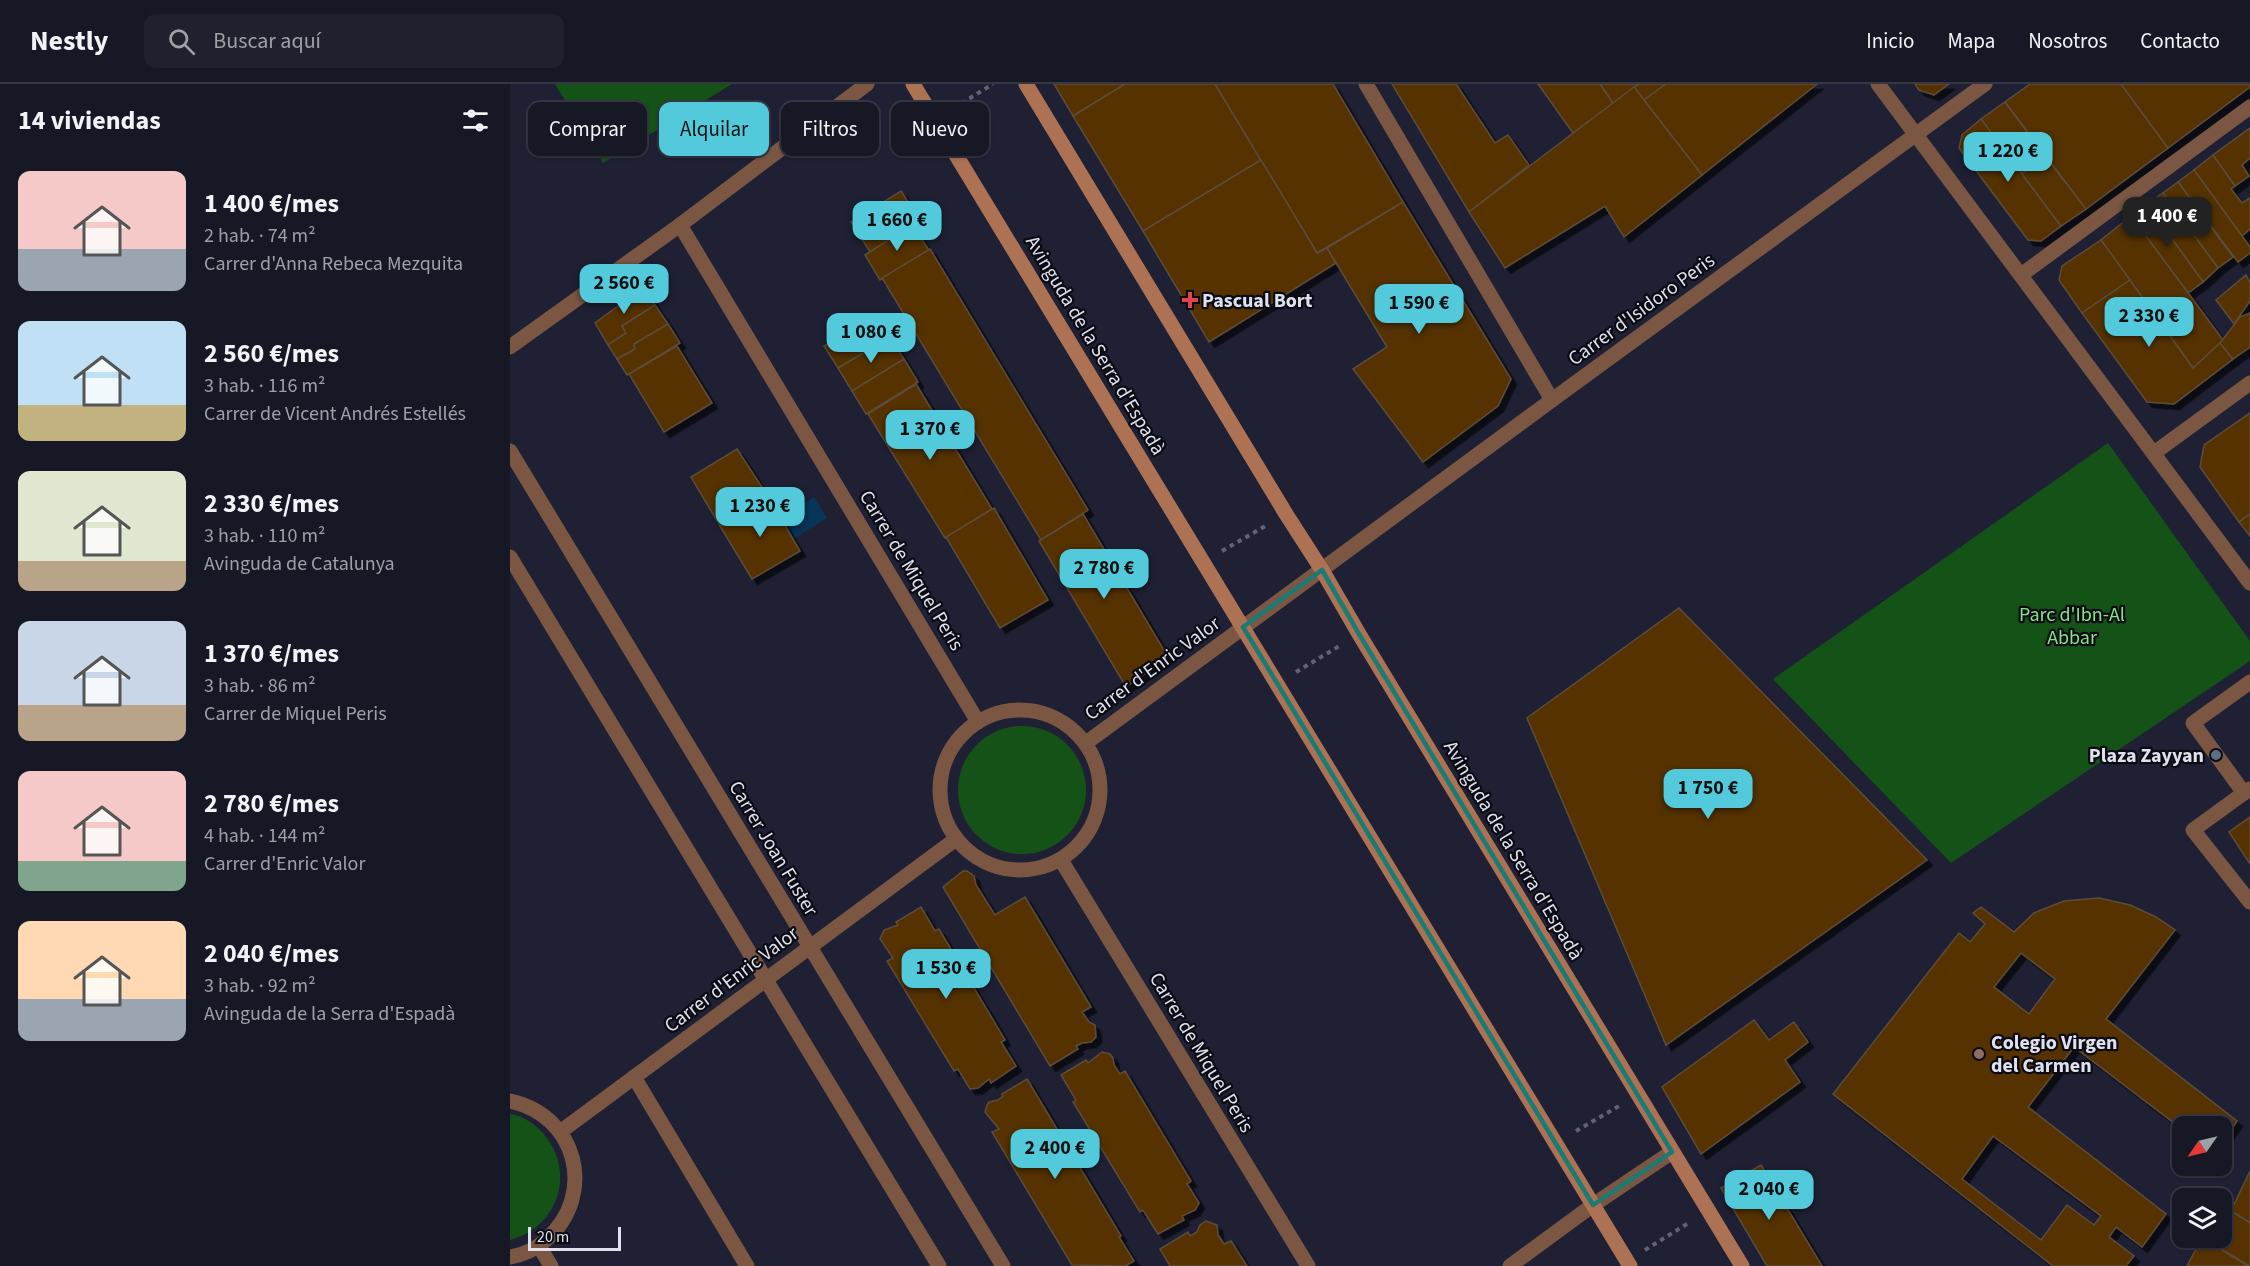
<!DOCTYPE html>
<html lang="es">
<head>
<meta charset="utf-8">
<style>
  :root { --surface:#171826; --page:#20212e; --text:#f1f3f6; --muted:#9ea0a7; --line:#363743; --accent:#53cadc }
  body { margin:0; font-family:"Source Sans 3",sans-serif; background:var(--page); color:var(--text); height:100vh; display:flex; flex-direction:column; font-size:22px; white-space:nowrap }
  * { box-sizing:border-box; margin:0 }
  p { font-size:20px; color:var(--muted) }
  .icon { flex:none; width:33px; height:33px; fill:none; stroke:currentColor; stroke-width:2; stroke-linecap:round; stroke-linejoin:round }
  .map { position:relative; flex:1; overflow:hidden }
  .details { display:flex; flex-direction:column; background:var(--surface); width:510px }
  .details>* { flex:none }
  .guide { position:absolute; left:18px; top:18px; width:570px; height:54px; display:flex; gap:12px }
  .needle { width:39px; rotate:236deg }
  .buttons { position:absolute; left:1662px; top:1032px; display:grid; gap:12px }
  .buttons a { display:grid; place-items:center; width:60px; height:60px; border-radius:12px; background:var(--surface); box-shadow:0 2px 4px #0004,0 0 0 2px var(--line); font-size:30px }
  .scale { position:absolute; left:18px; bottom:15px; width:93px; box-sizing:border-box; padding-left:6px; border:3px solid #dfe1ee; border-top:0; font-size:16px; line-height:21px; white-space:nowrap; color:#dfe1ee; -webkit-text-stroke:4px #0a0b13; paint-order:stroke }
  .price { position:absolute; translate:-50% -51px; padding:0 14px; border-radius:12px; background:var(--accent); color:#111; font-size:20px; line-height:39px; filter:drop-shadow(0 2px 3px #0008) }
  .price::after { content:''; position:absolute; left:50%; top:36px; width:18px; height:14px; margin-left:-9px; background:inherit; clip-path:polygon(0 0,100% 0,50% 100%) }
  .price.current { background:#222; color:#fff }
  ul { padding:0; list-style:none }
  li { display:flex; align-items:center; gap:18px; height:150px; padding:0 18px }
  li span { display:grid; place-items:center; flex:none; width:168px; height:120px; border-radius:12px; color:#555 }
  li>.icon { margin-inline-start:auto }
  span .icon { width:72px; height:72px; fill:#fffc; stroke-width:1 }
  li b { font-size:26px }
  h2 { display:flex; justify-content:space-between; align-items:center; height:72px; padding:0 18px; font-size:26px }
  .tag { padding:0 21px; border-radius:12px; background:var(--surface); box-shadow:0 2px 4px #0004,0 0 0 2px var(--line); font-size:21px; line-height:54px }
  .tag.current { background:var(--accent); color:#111 }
  header { display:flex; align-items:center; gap:36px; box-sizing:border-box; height:84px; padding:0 30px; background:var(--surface); border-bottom:2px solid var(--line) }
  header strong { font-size:28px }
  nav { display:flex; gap:33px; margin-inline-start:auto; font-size:21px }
  .search { width:420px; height:54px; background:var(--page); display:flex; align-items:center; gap:15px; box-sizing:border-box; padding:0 21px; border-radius:12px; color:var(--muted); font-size:22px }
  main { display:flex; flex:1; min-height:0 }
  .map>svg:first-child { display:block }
  .green { fill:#145218 }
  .water { fill:#073658 }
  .building { fill:#543101; stroke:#5d4c3b; stroke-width:1.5; fill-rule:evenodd; filter:url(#shadow) }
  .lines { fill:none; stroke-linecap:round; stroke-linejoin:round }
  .path { stroke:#616373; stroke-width:4; stroke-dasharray:4.5 4.5; stroke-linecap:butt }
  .street { stroke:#7a5643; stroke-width:15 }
  .secondary { stroke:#ad7254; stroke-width:15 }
  .marked { fill:none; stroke:#197b74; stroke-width:4.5; stroke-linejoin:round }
  .health-dot { fill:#e0444e; stroke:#0a0b13; stroke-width:2 }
  .service-dot { fill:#5c6f8a; stroke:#0a0b13; stroke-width:2 }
  .education-dot { fill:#8d6e63; stroke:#0a0b13; stroke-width:2 }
  .labels { text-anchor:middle; stroke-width:4.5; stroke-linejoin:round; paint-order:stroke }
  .poi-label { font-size:20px; font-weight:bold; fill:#dfe1ee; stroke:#0a0b13; text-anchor:start }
  .street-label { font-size:20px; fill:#dfe1ee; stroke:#0a0b13 }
  .park-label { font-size:20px; fill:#85e385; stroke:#0a0b13 }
</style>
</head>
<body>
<header>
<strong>Nestly</strong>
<div class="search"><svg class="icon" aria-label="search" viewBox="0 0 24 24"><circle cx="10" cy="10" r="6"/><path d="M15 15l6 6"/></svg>Buscar aquí</div>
<nav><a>Inicio</a><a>Mapa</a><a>Nosotros</a><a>Contacto</a></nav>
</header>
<main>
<section class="details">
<h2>14 viviendas<svg class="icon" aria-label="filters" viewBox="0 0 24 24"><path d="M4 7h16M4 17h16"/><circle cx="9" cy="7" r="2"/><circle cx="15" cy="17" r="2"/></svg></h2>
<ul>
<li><span style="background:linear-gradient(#f6c9c9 65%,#9aa5b1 0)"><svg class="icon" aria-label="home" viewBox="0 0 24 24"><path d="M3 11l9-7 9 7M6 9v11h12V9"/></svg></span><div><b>1 400 €/mes</b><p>2 hab. · 74 m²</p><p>Carrer d'Anna Rebeca Mezquita</p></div></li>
<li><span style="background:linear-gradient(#bfe0f5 70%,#c2b280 0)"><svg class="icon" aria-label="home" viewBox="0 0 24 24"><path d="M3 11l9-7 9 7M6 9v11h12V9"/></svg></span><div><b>2 560 €/mes</b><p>3 hab. · 116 m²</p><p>Carrer de Vicent Andrés Estellés</p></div></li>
<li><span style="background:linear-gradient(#dfe7d0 75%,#b9a48a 0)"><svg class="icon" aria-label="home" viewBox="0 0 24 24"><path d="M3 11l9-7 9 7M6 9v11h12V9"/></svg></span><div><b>2 330 €/mes</b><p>3 hab. · 110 m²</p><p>Avinguda de Catalunya</p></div></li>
<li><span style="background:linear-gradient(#c9d6e8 70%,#b9a48a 0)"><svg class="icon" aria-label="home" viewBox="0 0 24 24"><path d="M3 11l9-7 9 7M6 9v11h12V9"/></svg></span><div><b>1 370 €/mes</b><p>3 hab. · 86 m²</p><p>Carrer de Miquel Peris</p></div></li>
<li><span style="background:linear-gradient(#f6c9c9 75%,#7fa58c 0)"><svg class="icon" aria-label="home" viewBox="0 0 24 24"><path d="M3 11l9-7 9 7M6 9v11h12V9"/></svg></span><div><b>2 780 €/mes</b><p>4 hab. · 144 m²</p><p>Carrer d'Enric Valor</p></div></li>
<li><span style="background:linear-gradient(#ffd9b3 65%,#9aa5b1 0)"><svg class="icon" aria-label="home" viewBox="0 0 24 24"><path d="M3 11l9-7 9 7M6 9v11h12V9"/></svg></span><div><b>2 040 €/mes</b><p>3 hab. · 92 m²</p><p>Avinguda de la Serra d'Espadà</p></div></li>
</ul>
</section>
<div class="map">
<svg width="1740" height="1182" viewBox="0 0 1740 1182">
  <defs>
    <filter id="shadow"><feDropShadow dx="5.5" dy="5.5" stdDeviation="0" flood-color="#0009"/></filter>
  </defs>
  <rect width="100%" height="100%" fill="#1f2033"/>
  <g class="green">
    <path d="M45,0H222L93,79Z"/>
    <path d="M1598,359L1740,557V577L1441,779L1263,595Z"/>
    <circle cx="512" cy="706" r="64"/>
    <path d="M0,1030C10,1031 22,1038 29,1045C67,1082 52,1142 0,1156Z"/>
  </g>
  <path class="water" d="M304,413L317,434L283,455L270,433Z"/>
  <g class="building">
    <path d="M544,0H615L563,32Z"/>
    <path d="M615,0H705L751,76L633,147L563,32Z"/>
    <path d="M705,0H823L893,118L807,169Z"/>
    <path d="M882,0H946L985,59L998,51L1019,81L959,128Z"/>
    <path d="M1028,0H1090L1103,19L1063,49Z"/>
    <path d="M1090,0H1130L1103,19Z"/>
    <path d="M1130,0H1156L1134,16L1124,3Z"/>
    <path d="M1156,0H1307L1192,91L1134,16Z"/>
    <path d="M1405,0H1439L1424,11L1409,6Z"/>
    <path d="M1520,0H1611L1658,64L1576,125L1495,18Z"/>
    <path d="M1611,0H1740V3L1658,64Z"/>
    <path d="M1124,3L1192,91L1114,153L1095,122L995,184L959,128Z"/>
    <path d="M1495,18L1535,72L1512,90L1471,35Z"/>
    <path d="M1471,35L1551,142L1531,157L1518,156L1449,64L1452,51Z"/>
    <path d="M1740,44V74L1732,81L1739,92L1725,102L1703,71Z"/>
    <path d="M1703,71L1725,102L1721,105L1732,119L1740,114V145L1732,152L1684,86Z"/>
    <path d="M1535,72L1576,125L1551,142L1512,90Z"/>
    <path d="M751,76L807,169L817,164L826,179L699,258L633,147Z"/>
    <path d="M1684,86L1740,163V169L1728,178L1668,98Z"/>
    <path d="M1668,98L1723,173L1708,184L1653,109Z"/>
    <path d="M391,107L410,136L360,168L341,138Z"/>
    <path d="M1653,109L1708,184L1693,198L1637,120Z"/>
    <path d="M893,118L1001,295L988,322L913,378L843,285L877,263L817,164Z"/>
    <path d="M1637,120L1693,198L1678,209L1621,132Z"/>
    <path d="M1621,132L1713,256L1683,284L1591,156Z"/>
    <path d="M402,141L419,166L370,196L355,171Z"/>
    <path d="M1591,156L1620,196L1572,229L1549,196L1552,182Z"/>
    <path d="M420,165L578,426L531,456L372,194Z"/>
    <path d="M1736,191L1740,199V217L1724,240L1706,216Z"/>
    <path d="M1620,196L1683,284L1710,259L1723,275L1664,320L1637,318L1572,229Z"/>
    <path d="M135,202L145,221L112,242L116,249L98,261L85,239Z"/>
    <path d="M145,221L158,240L124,260L125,265L107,275L98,261L116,249L112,242Z"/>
    <path d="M1740,229V263L1723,275L1710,259L1730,233Z"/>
    <path d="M366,230L380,253L328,284L314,262Z"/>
    <path d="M158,240L170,259L117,291L107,275L125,265L124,260Z"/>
    <path d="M380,253L394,275L342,307L328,284Z"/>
    <path d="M167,262L202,319L154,348L119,290Z"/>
    <path d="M394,275L408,298L356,330L342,307Z"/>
    <path d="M406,300L482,425L435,454L358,330Z"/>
    <path d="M1740,329V430L1729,438L1690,383L1694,361Z"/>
    <path d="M227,365L259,414L210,442L181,393Z"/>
    <path d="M259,414L290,467L242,495L210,442Z"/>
    <path d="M484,424L538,516L490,544L436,453Z"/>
    <path d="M573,430L658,573L616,603L529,457Z"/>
    <path d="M1740,430V452L1729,438Z"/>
    <path d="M1169,524L1417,776L1156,961L1017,634Z"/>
    <path d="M1740,733V780L1719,748Z"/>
    <path d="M453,787H457L464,792L466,801L485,831L515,813L581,923L572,928L579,938L585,941L586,953L581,958L572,959L566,962L568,965L540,982L433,803Z"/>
    <path d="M1589,814L1620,821L1646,833L1665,846L1596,935L1727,1037L1712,1059V1042H1672V1045L1564,963L1518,1023L1656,1130L1632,1163L1606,1143L1599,1153L1624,1172L1616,1182H1543L1323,1010L1449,849L1460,858L1475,840L1463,829L1471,823L1504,848L1524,829L1554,817ZM1511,869L1545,895L1519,930L1484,903ZM1483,1052L1591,1132L1584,1141L1557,1121L1531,1156L1452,1095Z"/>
    <path d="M411,823L425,847L429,845L495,956L491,958L506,982L481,999L479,995L468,1004L460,1005L448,985L444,987L377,877L383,874L370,855L374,846L388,841L386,838Z"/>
    <path d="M1244,936L1259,956L1284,938L1298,958L1275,976L1290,998L1191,1070L1152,1003Z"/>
    <path d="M592,968L600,970L603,974L604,981L610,990L615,987L681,1097L677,1100L688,1117L689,1119L685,1126L672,1132L674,1136L648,1150L633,1126L630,1128L563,1018L566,1016L551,991L576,976L578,979Z"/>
    <path d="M517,995L611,1152L609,1153L624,1177L615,1182L562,1181L482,1048L489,1045L475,1028L477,1021L479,1018L488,1016L493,1012L492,1010Z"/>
    <path d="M1251,1081L1312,1182H1257L1211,1104Z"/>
    <path d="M1740,1087V1139L1721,1127Z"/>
    <path d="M1712,1121L1740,1139V1182L1692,1154H1712Z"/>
    <path d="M696,1137L707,1141L708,1151L714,1160L721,1157L737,1182H660L650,1165L678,1148L680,1152L687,1148L690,1141Z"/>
    <path d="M1692,1154L1738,1182H1677Z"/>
  </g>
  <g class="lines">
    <g class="path">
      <path d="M444,24L483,0"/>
      <path d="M712,467L757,441"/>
      <path d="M786,588L831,561"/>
      <path d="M1066,1047L1109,1022"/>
      <path d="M1135,1166L1180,1138"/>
    </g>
    <g class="street">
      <path d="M856,0L1042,316"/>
      <path d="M1368,0L1740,499"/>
      <path d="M170,141L468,638"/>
      <path d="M1511,191L1740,23"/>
      <path d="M0,263L170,141L357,0"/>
      <path d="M0,367L493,1182"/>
      <path d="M1644,369L1740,299"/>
      <path d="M0,473L429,1182"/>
      <path d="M1740,598L1683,639L1734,709L1740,705"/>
      <circle cx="510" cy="706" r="80"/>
      <path d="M576,659L1042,316L1475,0"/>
      <path d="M1734,709L1683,746L1740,818"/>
      <path d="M551,776L798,1182"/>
      <path d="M124,993L237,1182"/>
      <path d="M0,1017C67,1031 87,1110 37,1155C27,1164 13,1171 0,1173"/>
      <path d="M50,1048L446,755"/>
      <path d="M29,1162L41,1182"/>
      <path d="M1000,1182L1083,1121L1162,1068"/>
    </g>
    <g class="secondary">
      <path d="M403,0L1120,1182"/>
      <path d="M516,0L776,430L812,486L849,550L1232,1182"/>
    </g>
  </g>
  <path class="marked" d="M812,486L849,550L1162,1068L1083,1121L733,543Z"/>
  <path class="health-dot" d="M677 207h6v6h6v6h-6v6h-6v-6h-6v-6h6z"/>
  <circle class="service-dot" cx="1706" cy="671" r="6"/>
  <circle class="education-dot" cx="1469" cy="970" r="6"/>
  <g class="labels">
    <g class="poi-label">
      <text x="692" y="223">Pascual Bort</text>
      <text x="1694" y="678" text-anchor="end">Plaza Zayyan</text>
      <text x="1481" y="965">Colegio Virgen<tspan x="1481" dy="23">del Carmen</tspan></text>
    </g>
    <g class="street-label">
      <text transform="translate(1131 225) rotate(-36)" y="7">Carrer d'Isidoro Peris</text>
      <text transform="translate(586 261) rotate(59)" y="7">Avinguda de la Serra d'Espadà</text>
      <text transform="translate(402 486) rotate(59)" y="7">Carrer de Miquel Peris</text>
      <text transform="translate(642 584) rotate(-36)" y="7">Carrer d'Enric Valor</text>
      <text transform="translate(264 764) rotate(59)" y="7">Carrer Joan Fuster</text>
      <text transform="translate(1004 766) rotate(59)" y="7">Avinguda de la Serra d'Espadà</text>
      <text transform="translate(221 895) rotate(-37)" y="7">Carrer d'Enric Valor</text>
      <text transform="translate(692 968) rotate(59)" y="7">Carrer de Miquel Peris</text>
    </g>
    <g class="park-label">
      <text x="1562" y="537">Parc d'Ibn-Al<tspan x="1562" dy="23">Abbar</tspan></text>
    </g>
  </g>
</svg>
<div class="buttons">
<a><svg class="needle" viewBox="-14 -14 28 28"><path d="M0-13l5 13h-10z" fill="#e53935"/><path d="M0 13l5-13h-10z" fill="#9ea0a7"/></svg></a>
<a><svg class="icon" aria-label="layers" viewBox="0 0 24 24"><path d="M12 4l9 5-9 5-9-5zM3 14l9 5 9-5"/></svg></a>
</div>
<div class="scale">20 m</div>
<b class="price" style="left:1498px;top:99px">1 220 €</b>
<b class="price current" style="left:1657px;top:164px">1 400 €</b>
<b class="price" style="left:387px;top:168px">1 660 €</b>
<b class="price" style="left:114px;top:231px">2 560 €</b>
<b class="price" style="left:909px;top:251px">1 590 €</b>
<b class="price" style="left:1639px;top:264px">2 330 €</b>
<b class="price" style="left:361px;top:280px">1 080 €</b>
<b class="price" style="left:420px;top:377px">1 370 €</b>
<b class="price" style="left:250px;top:454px">1 230 €</b>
<b class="price" style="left:594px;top:516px">2 780 €</b>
<b class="price" style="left:1198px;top:736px">1 750 €</b>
<b class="price" style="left:436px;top:916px">1 530 €</b>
<b class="price" style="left:545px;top:1096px">2 400 €</b>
<b class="price" style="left:1259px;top:1137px">2 040 €</b>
<div class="guide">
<a class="tag">Comprar</a>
<a class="tag current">Alquilar</a>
<a class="tag">Filtros</a>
<a class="tag">Nuevo</a>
</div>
</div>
</main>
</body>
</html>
